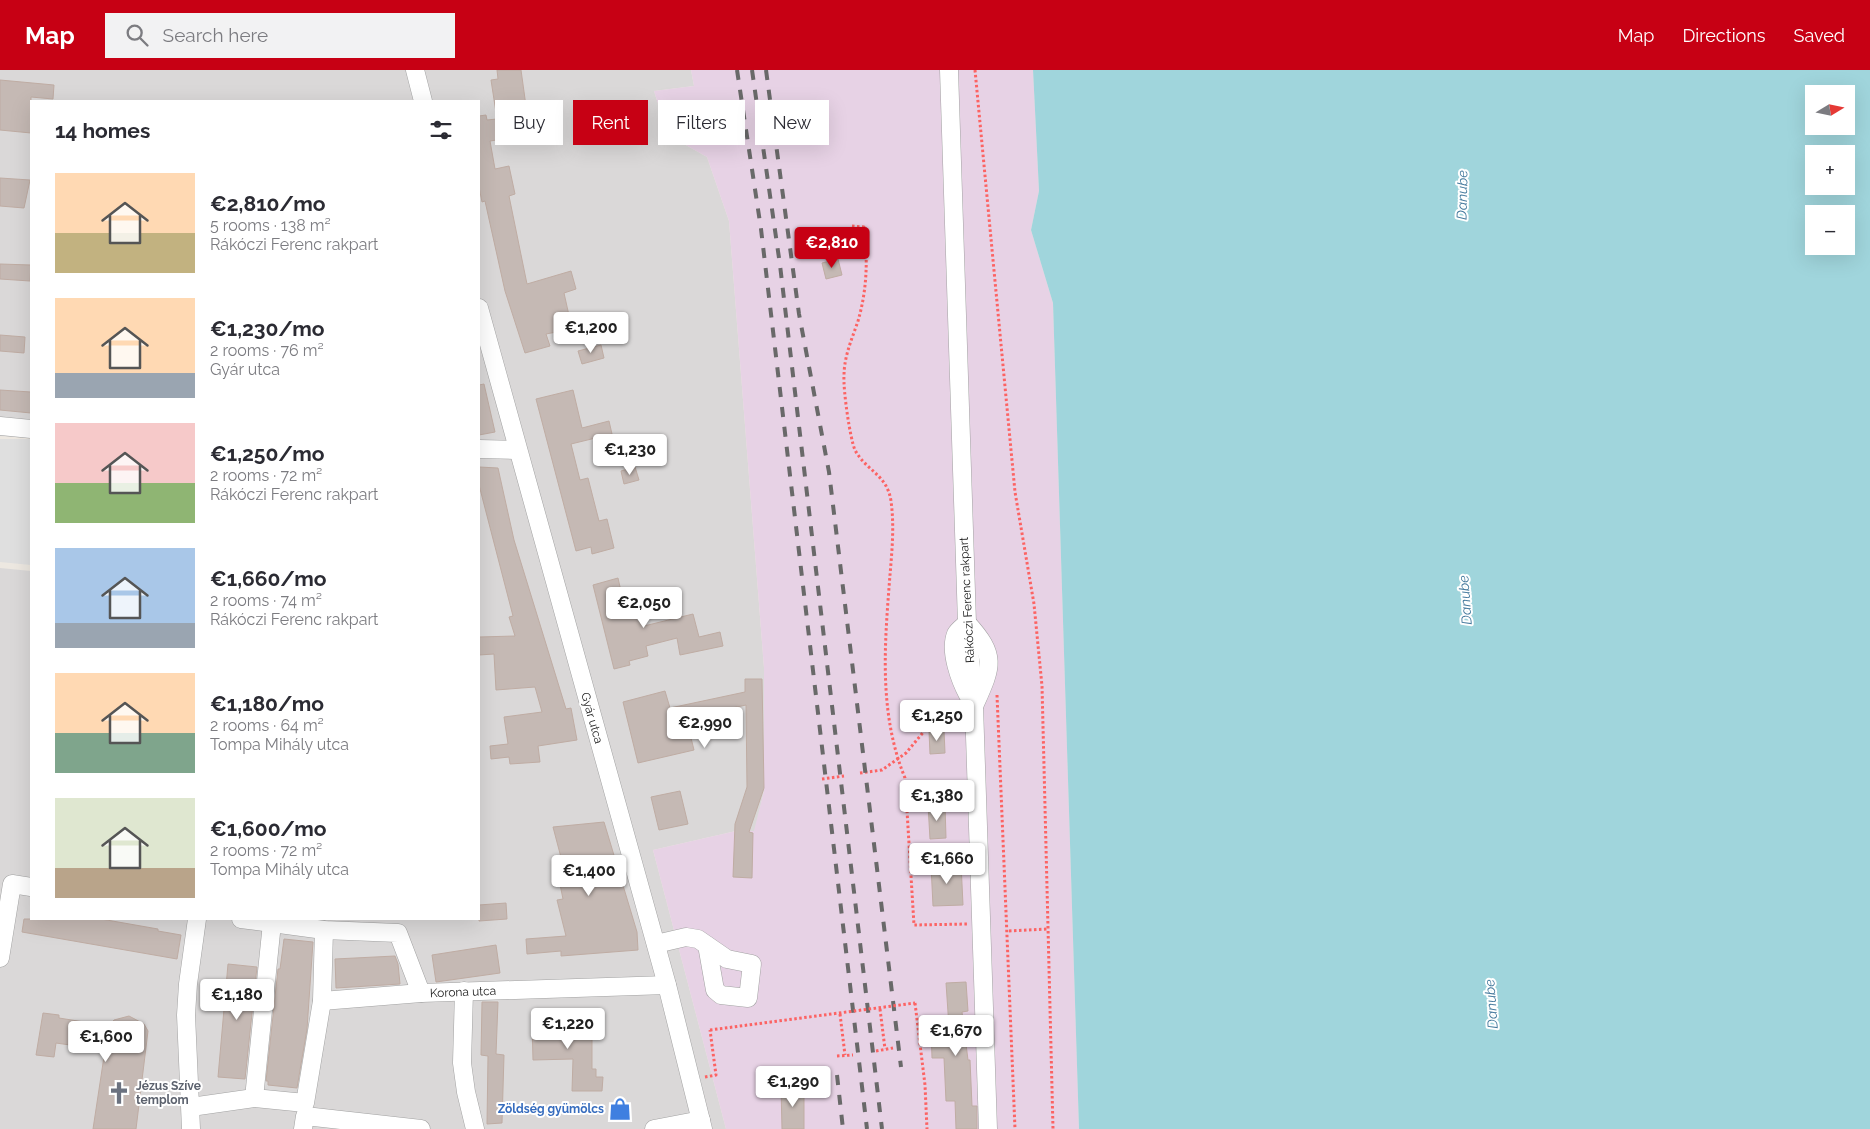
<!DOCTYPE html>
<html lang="en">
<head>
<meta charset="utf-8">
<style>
  :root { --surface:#fff; --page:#f2f2f3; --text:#2b2b33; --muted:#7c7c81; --accent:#c70014 }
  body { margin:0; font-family:Raleway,sans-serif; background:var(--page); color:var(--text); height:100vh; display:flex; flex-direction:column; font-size:19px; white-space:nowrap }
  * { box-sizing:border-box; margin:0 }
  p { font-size:16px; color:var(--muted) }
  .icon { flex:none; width:28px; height:28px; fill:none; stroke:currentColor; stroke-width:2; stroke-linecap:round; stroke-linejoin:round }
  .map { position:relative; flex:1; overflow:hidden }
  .drawer { position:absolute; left:30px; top:30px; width:450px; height:820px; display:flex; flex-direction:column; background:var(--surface); border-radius:0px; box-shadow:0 5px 20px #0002 }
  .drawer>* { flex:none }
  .guide { position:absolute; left:495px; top:30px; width:475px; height:45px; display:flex; gap:10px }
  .needle { width:32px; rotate:80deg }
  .controls { position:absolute; left:1805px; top:15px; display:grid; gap:10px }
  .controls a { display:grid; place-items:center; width:50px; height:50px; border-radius:0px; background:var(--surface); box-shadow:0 5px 20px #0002; font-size:25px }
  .price { position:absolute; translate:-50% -42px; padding:0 11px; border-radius:5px; background:#fff; color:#222; font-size:16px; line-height:32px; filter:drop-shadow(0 1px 2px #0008) }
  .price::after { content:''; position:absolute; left:50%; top:30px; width:15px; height:11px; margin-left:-8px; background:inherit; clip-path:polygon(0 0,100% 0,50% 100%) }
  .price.selected { background:var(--accent); color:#fff }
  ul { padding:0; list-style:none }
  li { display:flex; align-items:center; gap:15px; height:125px; padding:0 25px }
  li span { display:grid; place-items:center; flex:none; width:140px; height:100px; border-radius:0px; color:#555 }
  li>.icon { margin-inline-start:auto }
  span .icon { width:60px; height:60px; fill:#fffc; stroke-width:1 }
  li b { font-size:21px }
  h2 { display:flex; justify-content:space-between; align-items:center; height:60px; padding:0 25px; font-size:21px }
  .pill { padding:0 18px; border-radius:0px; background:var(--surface); box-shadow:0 5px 20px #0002; font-size:18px; line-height:45px }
  .pill.selected { background:var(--accent); color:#fff }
  header { display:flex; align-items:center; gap:30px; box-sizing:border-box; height:70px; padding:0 25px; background:var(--accent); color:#fff }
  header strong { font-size:24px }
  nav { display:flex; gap:28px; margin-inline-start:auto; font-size:18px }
  .search { width:350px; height:45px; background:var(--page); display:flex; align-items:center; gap:12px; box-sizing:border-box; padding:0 18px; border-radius:0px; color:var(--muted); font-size:19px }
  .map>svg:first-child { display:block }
  .residential { fill:#dad8d8 }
  .industrial { fill:#e7d2e5 }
  .parking { fill:#dfdfdf }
  .water { fill:#a0d5dc; fill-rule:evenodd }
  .building { fill:#c5b9b4; stroke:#bfaca3 }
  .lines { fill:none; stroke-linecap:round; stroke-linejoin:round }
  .minor-casing { stroke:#a2a2a2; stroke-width:19 }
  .path { stroke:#fc6363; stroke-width:3; stroke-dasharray:2.5 2.5; stroke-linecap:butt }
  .minor { stroke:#fff; stroke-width:18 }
  .rail { stroke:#696969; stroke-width:4; stroke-dasharray:10 10; stroke-linecap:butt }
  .path-bridge { stroke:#fc6363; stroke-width:3; stroke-dasharray:2.5 2.5; stroke-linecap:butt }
  .labels { text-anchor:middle; stroke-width:4; stroke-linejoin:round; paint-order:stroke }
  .street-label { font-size:12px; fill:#1b1b1b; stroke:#fff }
  .worship-label { font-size:12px; font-weight:bold; fill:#5b616d; stroke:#fff; text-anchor:start }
  .shop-label { font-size:12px; font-weight:bold; fill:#366cbe; stroke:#fff; text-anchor:end }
  .water-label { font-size:14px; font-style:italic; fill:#42789c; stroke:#fff }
</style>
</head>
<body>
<header>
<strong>Map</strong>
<div class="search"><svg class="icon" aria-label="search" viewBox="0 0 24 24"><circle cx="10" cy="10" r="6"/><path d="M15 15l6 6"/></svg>Search here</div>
<nav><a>Map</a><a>Directions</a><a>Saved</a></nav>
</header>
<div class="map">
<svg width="1870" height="1059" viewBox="0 0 1870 1059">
  <rect width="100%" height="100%" fill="#ede8e1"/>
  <path class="residential" d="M0,0H691L694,16L654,21L668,65L707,87L729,151L764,598V721L755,761H736L653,780L726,1059H0V498L31,501V849H479V31H31V368L0,366Z"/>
  <path class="industrial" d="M691,0H1033L1039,121L1031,160L1053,233L1079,1059H726L653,780L736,761H754L764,721V598L729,151L707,87L668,65L654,21L694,16Z"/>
  <path class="parking" d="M0,369H31V495L0,492Z"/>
  <path class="water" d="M1033,0H1870V1059H1079L1053,233L1031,160L1039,121ZM1814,24H1846V56H1814ZM1814,84H1846V116H1814ZM1814,144H1846V176H1814Z"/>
  <g class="building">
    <path d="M497,0H521L526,36L518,37L523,66L490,71L495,99L509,96L515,124L509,126L527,214L571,201L576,219L564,223L572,259L546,264L550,276L525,283L505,221L485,131L482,132L479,117V46L486,45L487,50L497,49L491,10L498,9Z"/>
    <path d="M0,10L54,15L53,29L31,27V63L0,60Z"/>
    <path d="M0,108L30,110L24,138L0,136Z"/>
    <path d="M838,189L842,205L826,209L822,193Z"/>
    <path d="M0,194L31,195L30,211L0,209Z"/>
    <path d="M0,265L25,267L24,283L0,281Z"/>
    <path d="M601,275L604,288L582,294L578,281Z"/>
    <path d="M484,314L495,362L479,365V315Z"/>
    <path d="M0,320L31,322V343L0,340Z"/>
    <path d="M573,320L582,358L609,351L612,364L571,374L580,410L588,408L599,451L607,449L614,478L592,484L591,477L576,481L536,329Z"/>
    <path d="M479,397L498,398L514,470L566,639L571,638L577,670L538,676L540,692L510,694L509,687L491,689L490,676L508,674L504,647L542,642L535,617L496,620L494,584L479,585V567L515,566L509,547L513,546L479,415Z"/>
    <path d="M635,397L639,410L624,414L621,401Z"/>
    <path d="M618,508L625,539L639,535L644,556L693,544L699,567L720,562L723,576L680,585L677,568L646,576L648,586L629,591L630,595L614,599L593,515Z"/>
    <path d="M745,609H762L764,718L749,762L753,763L752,808L733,807L735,754L747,717L746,635L686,648L694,680L638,693L623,632L665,621L670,638L745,622Z"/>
    <path d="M944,660L945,683L930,684L929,661Z"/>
    <path d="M680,721L688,754L659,760L651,727Z"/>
    <path d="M928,735H945L946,768L930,769Z"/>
    <path d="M604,752L637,862L638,880L561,886V881L527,884L526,869L566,866L557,830L563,829L556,795H563L553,757Z"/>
    <path d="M961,793L963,835L933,836L931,795Z"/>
    <path d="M506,833L507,849L479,851V835Z"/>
    <path d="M24,849H101L158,859V861L181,865L177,889L22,862Z"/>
    <path d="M284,869L313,872L307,959L297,1018L268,1015V1011H266L278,899H280Z"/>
    <path d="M496,875L500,903L436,912L432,885Z"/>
    <path d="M395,886L398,894L400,914L336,918L335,889Z"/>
    <path d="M228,894L257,897L245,1009L218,1007Z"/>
    <path d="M966,912L968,941L962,942L968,990H970L972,1036H977V1059H956L955,1031H946L944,988H932L931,958L949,957L946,913Z"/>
    <path d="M482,932H498L496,984L504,985L502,1053L487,1054L488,986L481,985Z"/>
    <path d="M43,943L59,945V948L109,956L114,950L129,946L144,954L148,961L136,1059H93L105,980L56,973L54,987L36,985Z"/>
    <path d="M532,952H592V999H596V1007H603L602,1021H572L573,989L533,990Z"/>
    <path d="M804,1016V1059H782L781,1017Z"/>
  </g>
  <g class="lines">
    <defs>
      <g id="minor">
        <path d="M415,0L423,31"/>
        <path d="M949,0L967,553L974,636L988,1059"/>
        <path d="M479,238L667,915L703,1059"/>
        <path d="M0,356L31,359"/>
        <path d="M479,379L517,380"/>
        <path d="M967,553C997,586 992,596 975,634"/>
        <path d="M967,553C964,556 958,560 956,564C949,581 960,610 968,625"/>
        <path d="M241,849L324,860L398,863L421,923L667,915"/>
        <path d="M656,874L686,867L698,869L727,889L752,894L748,928L721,925L715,920L707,875"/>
        <path d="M0,888L12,814L31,817"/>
        <path d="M464,921L462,993L466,1022L475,1059"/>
        <path d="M322,931L421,923"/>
        <path d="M254,1028L272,853"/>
        <path d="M191,1037L254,1028L305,1033L322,931L324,860"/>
        <path d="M191,1059L186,945L188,914L197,849"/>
        <path d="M303,1059L305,1046L421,1059"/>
        <path d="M654,1059L701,1050"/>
      </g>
    </defs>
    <use href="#minor" class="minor-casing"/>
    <g class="path">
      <path d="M975,0L1015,422L1034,534L1042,616L1053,1059"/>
      <path d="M852,156L864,157C868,190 867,220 858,251C852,269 844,286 844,306C843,319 850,369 855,380C866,401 887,404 891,431C895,460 891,489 889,518C884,582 880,647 905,708L914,855L967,854"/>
      <path d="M997,625L1015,1059"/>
      <path d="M860,703L882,700L906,683L926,659L959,643"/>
      <path d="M822,709L844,706"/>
      <path d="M1009,861L1047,859"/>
      <path d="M915,933L925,1015L927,1059"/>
      <path d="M880,939L885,979"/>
      <path d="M840,944L845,985"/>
      <path d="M918,954L968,953"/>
      <path d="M876,981L893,978"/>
      <path d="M837,986L853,985"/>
      <path d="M705,1007L716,1005L710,960"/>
    </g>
    <use href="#minor" class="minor"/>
    <g class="rail">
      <path d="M737,0L761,159L867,1059"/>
      <path d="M752,0L780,195L882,1059"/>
      <path d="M766,0L799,244L829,402L901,997"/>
      <path d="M837,1005L843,1059"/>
    </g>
    <path class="path-bridge" d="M710,960L915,933"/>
  </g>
  <defs>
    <symbol id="church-bare" viewBox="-9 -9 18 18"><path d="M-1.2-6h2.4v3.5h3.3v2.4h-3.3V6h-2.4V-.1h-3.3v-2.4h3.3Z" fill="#6b7280" stroke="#fff" stroke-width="2.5" paint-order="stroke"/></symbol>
    <symbol id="shop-bare" viewBox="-9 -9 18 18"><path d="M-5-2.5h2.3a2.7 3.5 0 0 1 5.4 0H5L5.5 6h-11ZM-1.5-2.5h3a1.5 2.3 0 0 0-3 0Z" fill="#3f7fe0" stroke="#fff" stroke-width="2.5" paint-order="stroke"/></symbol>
  </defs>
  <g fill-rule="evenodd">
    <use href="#church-bare" x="103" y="1007" width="32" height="32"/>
    <use href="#shop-bare" x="604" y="1023" width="32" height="32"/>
  </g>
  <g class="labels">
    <g class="street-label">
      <text transform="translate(967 530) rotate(-93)" y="4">Rákóczi Ferenc rakpart</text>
      <text transform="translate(592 648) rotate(74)" y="4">Gyár utca</text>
      <text transform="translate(463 922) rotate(-2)" y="4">Korona utca</text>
    </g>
    <g class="worship-label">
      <text x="136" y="1020">Jézus Szíve<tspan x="136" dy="14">templom</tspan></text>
    </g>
    <g class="shop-label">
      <text x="604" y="1043">Zöldség gyümölcs</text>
    </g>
    <g class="water-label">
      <text transform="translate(1462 125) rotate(-89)" y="5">Danube</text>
      <text transform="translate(1465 530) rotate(-94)" y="5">Danube</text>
      <text transform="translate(1491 934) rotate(-94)" y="5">Danube</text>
    </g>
  </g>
</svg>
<div class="controls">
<a><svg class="needle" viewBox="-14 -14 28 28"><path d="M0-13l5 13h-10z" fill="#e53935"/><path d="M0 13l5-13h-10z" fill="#7c7c81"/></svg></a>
<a>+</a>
<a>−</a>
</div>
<b class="price selected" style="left:832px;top:199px">€2,810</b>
<b class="price" style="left:591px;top:284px">€1,200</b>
<b class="price" style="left:630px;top:406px">€1,230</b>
<b class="price" style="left:644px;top:559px">€2,050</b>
<b class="price" style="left:937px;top:672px">€1,250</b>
<b class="price" style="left:705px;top:679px">€2,990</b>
<b class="price" style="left:937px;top:752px">€1,380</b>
<b class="price" style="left:947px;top:815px">€1,660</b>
<b class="price" style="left:589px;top:827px">€1,400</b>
<b class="price" style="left:237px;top:951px">€1,180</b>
<b class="price" style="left:568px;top:980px">€1,220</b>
<b class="price" style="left:956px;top:987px">€1,670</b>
<b class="price" style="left:106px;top:993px">€1,600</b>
<b class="price" style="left:793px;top:1038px">€1,290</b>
<div class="guide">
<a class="pill">Buy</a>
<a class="pill selected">Rent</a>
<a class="pill">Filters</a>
<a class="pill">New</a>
</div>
<section class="drawer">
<h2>14 homes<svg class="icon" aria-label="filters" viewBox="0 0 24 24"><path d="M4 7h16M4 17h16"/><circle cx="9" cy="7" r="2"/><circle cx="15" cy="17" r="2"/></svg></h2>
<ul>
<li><span style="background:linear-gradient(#ffd9b3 60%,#c2b280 0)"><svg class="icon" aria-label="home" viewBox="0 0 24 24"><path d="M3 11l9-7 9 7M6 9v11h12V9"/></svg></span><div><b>€2,810/mo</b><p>5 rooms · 138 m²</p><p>Rákóczi Ferenc rakpart</p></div></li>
<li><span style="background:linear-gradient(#ffd9b3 75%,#9aa5b1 0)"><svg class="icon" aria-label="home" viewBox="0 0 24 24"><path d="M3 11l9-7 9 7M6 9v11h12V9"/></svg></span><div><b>€1,230/mo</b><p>2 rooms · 76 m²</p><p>Gyár utca</p></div></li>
<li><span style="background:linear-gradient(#f6c9c9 60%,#8fb573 0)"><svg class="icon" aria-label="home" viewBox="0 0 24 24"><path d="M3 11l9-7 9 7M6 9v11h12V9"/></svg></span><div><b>€1,250/mo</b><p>2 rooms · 72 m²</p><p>Rákóczi Ferenc rakpart</p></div></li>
<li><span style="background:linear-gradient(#a9c7e8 75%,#9aa5b1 0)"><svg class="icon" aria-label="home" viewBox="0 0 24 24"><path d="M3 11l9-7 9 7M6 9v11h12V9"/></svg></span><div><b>€1,660/mo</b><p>2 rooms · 74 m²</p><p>Rákóczi Ferenc rakpart</p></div></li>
<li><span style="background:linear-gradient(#ffd9b3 60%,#7fa58c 0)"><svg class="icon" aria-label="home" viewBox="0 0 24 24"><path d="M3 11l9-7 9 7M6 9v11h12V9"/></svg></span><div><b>€1,180/mo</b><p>2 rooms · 64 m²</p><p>Tompa Mihály utca</p></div></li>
<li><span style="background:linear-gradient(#dfe7d0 70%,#b9a48a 0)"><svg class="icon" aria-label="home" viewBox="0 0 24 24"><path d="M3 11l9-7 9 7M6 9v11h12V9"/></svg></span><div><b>€1,600/mo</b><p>2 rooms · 72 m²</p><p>Tompa Mihály utca</p></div></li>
</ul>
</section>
</div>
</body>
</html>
